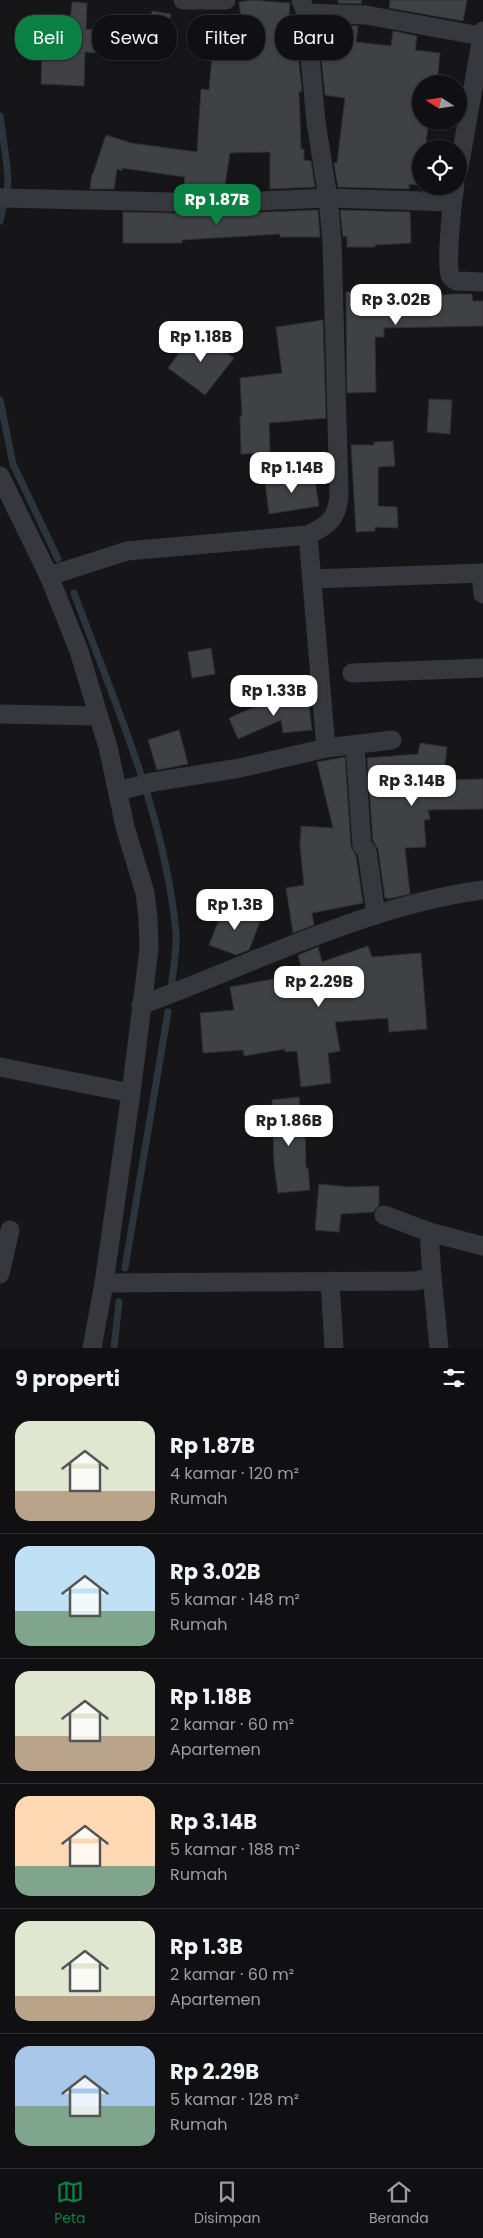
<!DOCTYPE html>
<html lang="id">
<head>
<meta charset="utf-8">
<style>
  :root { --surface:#101012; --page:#1e1e20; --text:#f1f3f6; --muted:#9c9d9f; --line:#303032; --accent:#0b8043 }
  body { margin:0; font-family:Poppins,sans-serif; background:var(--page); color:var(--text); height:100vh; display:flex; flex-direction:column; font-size:19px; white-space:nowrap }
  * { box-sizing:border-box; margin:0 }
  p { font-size:16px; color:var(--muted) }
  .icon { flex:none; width:28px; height:28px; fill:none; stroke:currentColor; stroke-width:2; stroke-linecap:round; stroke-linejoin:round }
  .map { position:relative; height:1348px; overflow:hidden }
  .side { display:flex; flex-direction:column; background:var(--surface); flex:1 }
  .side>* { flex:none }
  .hud { position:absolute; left:15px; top:15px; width:454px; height:45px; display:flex; gap:10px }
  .needle { width:32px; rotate:282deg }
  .controls { position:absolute; left:412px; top:75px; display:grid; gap:10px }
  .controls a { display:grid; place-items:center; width:55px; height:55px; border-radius:50%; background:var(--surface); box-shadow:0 1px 4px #0004,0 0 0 1px var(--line); font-size:25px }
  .price { position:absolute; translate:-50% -42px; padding:0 11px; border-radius:10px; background:#fff; color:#222; font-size:16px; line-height:32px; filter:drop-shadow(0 1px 2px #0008) }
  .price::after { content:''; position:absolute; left:50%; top:30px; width:15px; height:11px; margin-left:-8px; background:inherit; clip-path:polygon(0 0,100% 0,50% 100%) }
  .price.active { background:var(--accent); color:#fff }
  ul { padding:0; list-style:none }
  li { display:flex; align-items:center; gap:15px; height:125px; padding:0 15px }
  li+li { border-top:1px solid var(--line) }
  li span { display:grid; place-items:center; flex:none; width:140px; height:100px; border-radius:15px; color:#555 }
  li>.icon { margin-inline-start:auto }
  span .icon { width:60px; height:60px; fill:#fffc; stroke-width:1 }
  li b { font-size:21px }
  h2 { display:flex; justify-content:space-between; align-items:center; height:60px; padding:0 15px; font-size:21px }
  .pill { padding:0 18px; border-radius:20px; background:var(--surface); box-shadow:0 1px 4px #0004,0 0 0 1px var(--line); font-size:18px; line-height:45px }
  .pill.active { background:var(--accent); color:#fff }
  .tabs { display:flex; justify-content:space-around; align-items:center; height:70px; border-top:1px solid var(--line); background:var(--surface); font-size:14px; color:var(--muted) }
  .tabs a { display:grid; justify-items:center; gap:2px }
  .tabs .active { color:var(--accent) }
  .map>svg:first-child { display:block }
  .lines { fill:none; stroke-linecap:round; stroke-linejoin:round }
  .stream { stroke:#2c353c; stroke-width:7 }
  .building { fill:#404145; stroke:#303034 }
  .minor { stroke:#37383d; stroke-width:19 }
</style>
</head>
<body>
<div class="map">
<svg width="483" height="1348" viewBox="0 0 483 1348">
  <rect width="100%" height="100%" fill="#161618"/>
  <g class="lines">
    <g class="stream">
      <path d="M0,116L7,166L8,185L0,221"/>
      <path d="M0,400L13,464L58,559"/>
      <path d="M74,593C115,704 165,814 176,933C177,951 173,971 171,989"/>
      <path d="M125,1268L168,1012"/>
      <path d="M114,1348L119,1302"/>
    </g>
  </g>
  <g class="building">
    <path d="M252,0L290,3L287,54H298L302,92L299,91L301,149H304V160L311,161L315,187L270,189V152L230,153L224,191H183L185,177L122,168V171L117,169L114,189H90L92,174H93L106,135L131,143L197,152L201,89L209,90L215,24L242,27L239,2Z"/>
    <path d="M338,0H362L361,4L338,3Z"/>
    <path d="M390,0H467L463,21L389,8Z"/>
    <path d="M72,2L87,3L86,29L99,30L97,53L85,52L84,86L41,84L42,56L67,57Z"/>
    <path d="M152,11L171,14L164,53L145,50Z"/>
    <path d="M331,25L358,26L356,42L391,46L393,31L417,36L415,50L440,53L437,84H421V121H429L425,149H421V185L409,184V189L338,187L334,163H337L345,98L325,95L321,55L324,50L327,51Z"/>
    <path d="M318,210L320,237H280V234L182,240V243H123V212L215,214Z"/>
    <path d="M340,210L410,212L411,243L375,245V247H347V236L343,237Z"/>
    <path d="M382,290V296L435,298V296L453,294H472L473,301H483V326L384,328V337H375L376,392L347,393L346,292Z"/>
    <path d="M323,320L326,418L269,423L270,453L241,454L240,416H242L240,378L282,373L276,327Z"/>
    <path d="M196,330L234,358L205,395L168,368Z"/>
    <path d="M429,399L452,400L450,434L427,432Z"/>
    <path d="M393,441L395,466L378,467V506L397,507L398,528L375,527V531L356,532L351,445H374V442Z"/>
    <path d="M314,475L319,506L269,514L265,482Z"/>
    <path d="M211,648L215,674L192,678L188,652Z"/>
    <path d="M308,697L312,730L283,733L281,720L238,739L229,718L268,701Z"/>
    <path d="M179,730L188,764L157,770L148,740Z"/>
    <path d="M420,743L447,747L443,780L483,779V809L428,810L430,819L424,820L426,847L405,848L410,894L388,899V898H385L378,849L373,841L367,758L418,754Z"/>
    <path d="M345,757L351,847L356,856L363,903L312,913L314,925L293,933L286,888L304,885L300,846L301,826L333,828L317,762Z"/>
    <path d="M225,905L261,919L249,950L236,955L209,945Z"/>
    <path d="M368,946L372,957L421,953L427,1029L389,1032L388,1018L335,1022L340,1051L328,1053L331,1083L301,1087L297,1051L285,1052V1049L244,1056L243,1050L203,1053L200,1013L234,1010L230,987L289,976L278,972L301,966L298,955L318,947L322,962Z"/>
    <path d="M299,1097L302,1130H305L306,1168H308L310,1190L278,1193L274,1164L272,1100Z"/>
    <path d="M319,1184L349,1187L379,1186V1205L373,1212L341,1214L339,1232L315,1230Z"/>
  </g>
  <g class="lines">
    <g class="minor">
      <path d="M183,0H226"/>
      <path d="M306,13L366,15L481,36"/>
      <path d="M459,168L483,31"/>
      <path d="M455,186C452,201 446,263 450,275C452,279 452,278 456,281L483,282"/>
      <path d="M0,198L215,203L328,198L452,202"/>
      <path d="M0,476L49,576L79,651L108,747L125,827L145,893L148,918L149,949L131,1093L104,1283L92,1348"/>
      <path d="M308,535L326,748"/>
      <path d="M481,574L483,594"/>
      <path d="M49,576L127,551L308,535C329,525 338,518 339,493L332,242L328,198L316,122L306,13L301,0"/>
      <path d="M312,579L483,573"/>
      <path d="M352,673L483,668"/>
      <path d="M0,714L97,716"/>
      <path d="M355,745L362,846L367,851L376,915"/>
      <path d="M118,791L153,782L240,768L326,748L392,740"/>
      <path d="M141,1005C253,964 364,906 483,890"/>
      <path d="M0,1067L131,1093"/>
      <path d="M429,1232L483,1246"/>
      <path d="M0,1274L10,1230"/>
      <path d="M432,1277L439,1348"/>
      <path d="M330,1281L334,1348"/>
      <path d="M104,1283L415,1281L432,1277L429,1232L384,1215"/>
    </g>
  </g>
</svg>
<div class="controls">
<a><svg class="needle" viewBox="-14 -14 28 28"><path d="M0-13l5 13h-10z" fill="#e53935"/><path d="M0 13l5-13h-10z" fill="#9c9d9f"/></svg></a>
<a><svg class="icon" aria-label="locate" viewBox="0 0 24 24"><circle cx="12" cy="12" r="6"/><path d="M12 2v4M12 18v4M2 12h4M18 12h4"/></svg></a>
</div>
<b class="price active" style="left:217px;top:226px">Rp 1.87B</b>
<b class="price" style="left:396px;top:326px">Rp 3.02B</b>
<b class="price" style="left:201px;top:363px">Rp 1.18B</b>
<b class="price" style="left:292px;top:494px">Rp 1.14B</b>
<b class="price" style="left:274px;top:717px">Rp 1.33B</b>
<b class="price" style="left:412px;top:807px">Rp 3.14B</b>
<b class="price" style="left:235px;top:931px">Rp 1.3B</b>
<b class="price" style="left:319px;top:1008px">Rp 2.29B</b>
<b class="price" style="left:289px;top:1147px">Rp 1.86B</b>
<div class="hud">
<a class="pill active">Beli</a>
<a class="pill">Sewa</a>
<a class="pill">Filter</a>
<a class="pill">Baru</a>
</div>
</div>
<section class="side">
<h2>9 properti<svg class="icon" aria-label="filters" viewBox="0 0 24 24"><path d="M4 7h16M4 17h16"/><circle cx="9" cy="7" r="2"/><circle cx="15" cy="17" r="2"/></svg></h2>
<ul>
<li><span style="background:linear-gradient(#dfe7d0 70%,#b9a48a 0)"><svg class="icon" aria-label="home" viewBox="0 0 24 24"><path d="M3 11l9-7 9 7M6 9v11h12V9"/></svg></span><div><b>Rp 1.87B</b><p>4 kamar · 120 m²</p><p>Rumah</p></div></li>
<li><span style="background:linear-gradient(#bfe0f5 65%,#7fa58c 0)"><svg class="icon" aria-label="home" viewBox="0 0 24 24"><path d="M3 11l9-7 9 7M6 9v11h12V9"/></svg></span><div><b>Rp 3.02B</b><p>5 kamar · 148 m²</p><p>Rumah</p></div></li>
<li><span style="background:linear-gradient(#dfe7d0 65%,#b9a48a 0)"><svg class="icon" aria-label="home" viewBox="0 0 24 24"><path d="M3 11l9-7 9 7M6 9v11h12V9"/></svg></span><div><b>Rp 1.18B</b><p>2 kamar · 60 m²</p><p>Apartemen</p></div></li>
<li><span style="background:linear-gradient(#ffd9b3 70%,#7fa58c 0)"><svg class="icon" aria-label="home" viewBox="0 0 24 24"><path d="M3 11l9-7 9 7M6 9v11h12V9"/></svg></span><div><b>Rp 3.14B</b><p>5 kamar · 188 m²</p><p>Rumah</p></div></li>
<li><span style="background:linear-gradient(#dfe7d0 75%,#b9a48a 0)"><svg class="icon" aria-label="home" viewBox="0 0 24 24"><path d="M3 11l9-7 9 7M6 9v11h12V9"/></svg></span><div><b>Rp 1.3B</b><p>2 kamar · 60 m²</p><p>Apartemen</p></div></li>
<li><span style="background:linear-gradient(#a9c7e8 60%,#7fa58c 0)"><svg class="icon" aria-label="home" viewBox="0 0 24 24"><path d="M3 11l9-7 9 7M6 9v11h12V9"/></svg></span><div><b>Rp 2.29B</b><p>5 kamar · 128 m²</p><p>Rumah</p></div></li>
</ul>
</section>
<nav class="tabs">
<a class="active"><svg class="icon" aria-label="map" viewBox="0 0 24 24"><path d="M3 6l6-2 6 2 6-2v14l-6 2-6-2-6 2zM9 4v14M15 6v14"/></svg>Peta</a>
<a><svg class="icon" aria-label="saved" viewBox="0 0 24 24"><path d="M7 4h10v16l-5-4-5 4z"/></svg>Disimpan</a>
<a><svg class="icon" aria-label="home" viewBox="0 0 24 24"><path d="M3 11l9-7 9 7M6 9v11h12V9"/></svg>Beranda</a>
</nav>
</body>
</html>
